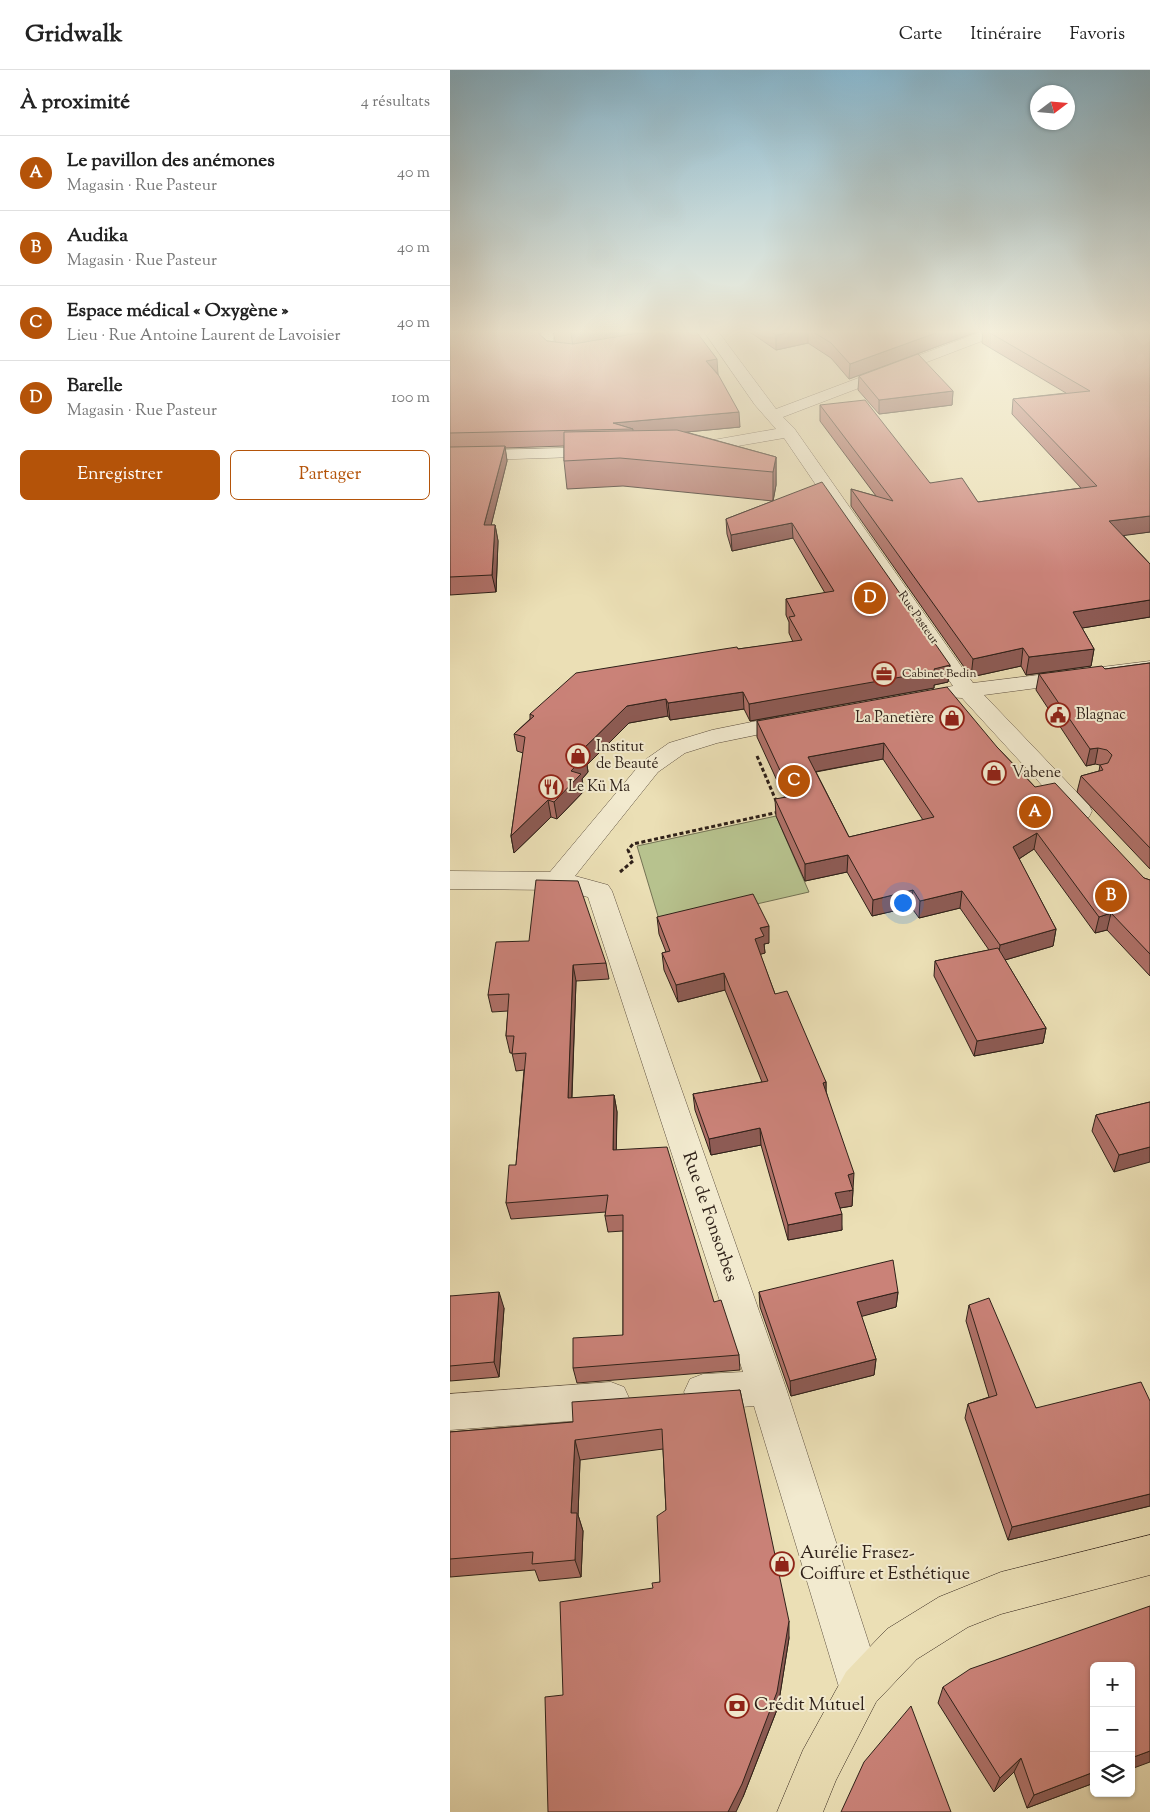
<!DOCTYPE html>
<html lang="fr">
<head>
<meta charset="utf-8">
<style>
  :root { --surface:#fff; --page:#f6f6f6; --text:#222; --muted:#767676; --line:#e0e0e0; --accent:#b45309 }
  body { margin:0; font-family:"Sorts Mill Goudy",serif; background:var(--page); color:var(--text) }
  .controls { position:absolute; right:15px; bottom:15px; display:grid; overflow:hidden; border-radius:8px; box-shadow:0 1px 4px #0004 }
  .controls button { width:45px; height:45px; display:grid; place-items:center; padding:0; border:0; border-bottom:1px solid var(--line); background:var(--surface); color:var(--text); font:25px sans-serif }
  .compass { position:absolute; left:580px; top:15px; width:45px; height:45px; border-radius:50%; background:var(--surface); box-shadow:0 1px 4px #0004; rotate:74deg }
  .you { position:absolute; left:452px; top:832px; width:18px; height:18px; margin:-12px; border:4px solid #fff; border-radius:50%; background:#1a73e8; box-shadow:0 0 0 8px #1a73e833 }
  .badge { display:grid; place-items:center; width:32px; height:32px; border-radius:50%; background:var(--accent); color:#fff; font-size:16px; font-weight:700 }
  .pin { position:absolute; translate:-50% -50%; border:2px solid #fff; box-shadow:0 1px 5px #0006 }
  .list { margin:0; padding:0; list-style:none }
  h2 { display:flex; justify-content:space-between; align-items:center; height:65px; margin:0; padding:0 20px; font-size:21px }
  h2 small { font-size:16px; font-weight:400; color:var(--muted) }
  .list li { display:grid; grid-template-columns:32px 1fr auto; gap:15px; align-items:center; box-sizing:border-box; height:75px; padding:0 20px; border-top:1px solid var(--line) }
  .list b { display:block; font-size:19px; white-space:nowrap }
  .list p { margin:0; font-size:16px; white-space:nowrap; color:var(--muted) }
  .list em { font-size:16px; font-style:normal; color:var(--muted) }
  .actions { display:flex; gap:10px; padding:15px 20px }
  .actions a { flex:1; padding:11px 0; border:1px solid var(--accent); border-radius:8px; text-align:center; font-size:18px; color:var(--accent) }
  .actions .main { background:var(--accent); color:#fff }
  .icon { flex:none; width:28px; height:28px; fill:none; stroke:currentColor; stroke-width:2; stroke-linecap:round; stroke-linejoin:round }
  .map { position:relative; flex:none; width:700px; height:1742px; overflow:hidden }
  header { display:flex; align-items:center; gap:30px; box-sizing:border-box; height:70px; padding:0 25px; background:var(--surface); border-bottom:1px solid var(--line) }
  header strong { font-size:24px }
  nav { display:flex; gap:28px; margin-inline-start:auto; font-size:18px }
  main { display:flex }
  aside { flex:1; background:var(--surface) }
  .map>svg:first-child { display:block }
  .green { fill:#b7c28e; stroke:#737254 }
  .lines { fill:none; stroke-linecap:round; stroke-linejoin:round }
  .minor-casing { stroke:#5e5040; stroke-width:1 }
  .major-casing { stroke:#2f2119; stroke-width:1 }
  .path { stroke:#2f2119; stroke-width:3; stroke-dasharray:4 2.5; stroke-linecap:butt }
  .minor { fill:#f2eacf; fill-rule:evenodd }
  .major { fill:#ebdfb5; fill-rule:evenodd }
  .wall { fill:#ae7067; stroke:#2f2119; fill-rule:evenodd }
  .shaded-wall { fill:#8d5b54; stroke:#2f2119 }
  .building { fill:#ca8278; stroke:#2f2119; fill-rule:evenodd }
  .labels { text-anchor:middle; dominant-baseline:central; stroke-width:4; stroke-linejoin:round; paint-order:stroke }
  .far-street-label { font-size:12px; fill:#2f2119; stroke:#f2eacf }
  .far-poi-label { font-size:12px; fill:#2f2119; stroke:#f2eacf; text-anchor:start }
  .poi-label { font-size:15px; fill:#2f2119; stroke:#f2eacf; text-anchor:start }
  .near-street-label { font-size:18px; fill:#2f2119; stroke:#f2eacf }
  .near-poi-label { font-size:18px; fill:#2f2119; stroke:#f2eacf; text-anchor:start }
</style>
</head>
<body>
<header>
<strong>Gridwalk</strong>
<nav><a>Carte</a><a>Itinéraire</a><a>Favoris</a></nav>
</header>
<main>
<aside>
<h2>À proximité<small>4 résultats</small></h2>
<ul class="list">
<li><span class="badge">A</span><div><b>Le pavillon des anémones</b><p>Magasin · Rue Pasteur</p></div><em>40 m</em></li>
<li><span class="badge">B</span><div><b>Audika</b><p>Magasin · Rue Pasteur</p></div><em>40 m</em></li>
<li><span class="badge">C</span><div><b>Espace médical « Oxygène »</b><p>Lieu · Rue Antoine Laurent de Lavoisier</p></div><em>40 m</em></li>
<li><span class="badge">D</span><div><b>Barelle</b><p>Magasin · Rue Pasteur</p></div><em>100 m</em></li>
</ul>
<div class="actions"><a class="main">Enregistrer</a><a>Partager</a></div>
</aside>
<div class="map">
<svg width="700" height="1742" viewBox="0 0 700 1742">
  <rect width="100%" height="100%" fill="#ebdfb5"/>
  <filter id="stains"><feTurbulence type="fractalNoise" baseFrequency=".004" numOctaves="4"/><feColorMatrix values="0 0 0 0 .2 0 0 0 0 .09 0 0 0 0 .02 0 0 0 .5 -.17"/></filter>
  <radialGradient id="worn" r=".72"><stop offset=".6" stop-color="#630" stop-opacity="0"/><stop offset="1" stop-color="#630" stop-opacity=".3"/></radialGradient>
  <path class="green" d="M326 746 359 822 211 856 187 776Z"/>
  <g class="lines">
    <g class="minor-casing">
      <g id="minor">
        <path d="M96 260H111L103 268V272C111 279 122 276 132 279L134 282 132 285C117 289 98 286 89 273V267Z"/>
        <path d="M253 260H267L326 339 536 260H555L553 263 333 347 344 358 523 613 700 591V603L534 625 639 735 642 741 639 747 630 749 621 747 512 628 497 627 494 622 497 617 503 616 334 368 241 384 235 383 233 379 235 375 326 359 305 335Z"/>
        <path d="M151 377 157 378 160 382 157 386 0 391V381Z"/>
        <path d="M342 644 350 646 353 651 350 656 267 673 235 683 208 702 125 806 158 815 162 821 336 1318 433 1617 426 1632 411 1639 396 1632 389 1617 304 1336 253 1340 240 1335 234 1322 240 1309 253 1304 293 1302 138 827 107 820 0 819V801L100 802 192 692 219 673 262 660Z"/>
        <path d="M161 1312 174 1317 180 1330 174 1343 161 1348 0 1360V1324Z"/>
      </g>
    </g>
    <g class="major-casing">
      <path id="major" d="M700 1465V1505L551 1544 518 1557 467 1589 426 1632 386 1710 373 1742H327L353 1680 396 1602 437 1559 489 1527 551 1502Z"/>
    </g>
    <g class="path">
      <path d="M307 686 327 733"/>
      <path d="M170 802 183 791 178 780 183 774 329 742"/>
    </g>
    <use href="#minor" class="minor"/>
    <use href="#major" class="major"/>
  </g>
  <g class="wall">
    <path d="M0 260 89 264 97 271 106 272 105 271 103 260H236L268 304 290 357 236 362 326 387V415L323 431 500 595 498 612 484 615V618L300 651 294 639 220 650 218 646 179 653 137 695 138 702 132 709 134 721 107 749 101 747 64 783 61 766 73 683 67 681 64 664 80 649V644L288 579 343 572 339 563V552L336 545V529L375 523 343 468 282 481 277 464 276 449 323 431 173 416 117 419 114 391V376L55 378 57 391 41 455H45L48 471 46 522 0 525Z"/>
    <path d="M297 260H532L399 309 381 288 358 273 326 280Z"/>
    <path d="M533 260H700V462L673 465 700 494V547L632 558 644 579 641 596 576 605 571 596 521 607 401 436V419L426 426 370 351V335L480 413 528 432 631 418 562 344 563 329 616 323 532 273Z"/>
    <path d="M409 306 503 321 502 335 429 344 408 320Z"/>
    <path d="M700 593V799L627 722 631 706 649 701 650 695 645 694 636 696 586 620 589 604 655 599Z"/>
    <path d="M307 651 547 677 585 717 694 808 700 810V906L657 860 645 863 584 779 569 789 606 859 603 876 555 890 596 958 593 973 524 986 484 906 485 891 539 880 510 838 469 848 461 837 422 846 397 802 355 811 326 746 325 729 335 728 307 667ZM433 689 473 750 399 767 366 702Z"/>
    <path d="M207 847 319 873 314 874 315 883 310 884 325 924 376 1012V1021L403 1119 402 1136 390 1138 392 1160 338 1170 311 1075 261 1085 245 1040 243 1024 312 1012 275 920 228 932 214 900 212 883 216 882 209 864Z"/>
    <path d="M79 871 156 893 159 909 126 911 122 1028 164 1025 167 1042 166 1080 264 1232 289 1285 290 1300 127 1313 123 1298 173 1265V1161L158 1162 155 1146 156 1142 61 1149 56 1133 66 1095 74 1000 66 1001 62 983H60L56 966 58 941 42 942 38 925Z"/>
    <path d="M700 1032 664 1102 642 1061 646 1045Z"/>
    <path d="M309 1222H448L446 1237 411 1246 426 1289 424 1305 341 1326 310 1237Z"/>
    <path d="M0 1226 54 1238 49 1307 0 1311Z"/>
    <path d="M519 1235 586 1338 700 1331V1436L558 1470 515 1348 518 1334 539 1327 516 1251Z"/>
    <path d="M290 1320 339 1568 328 1637 293 1727 113 1625 203 1518 210 1512 216 1440 213 1379 130 1390 128 1445 133 1461 131 1507 89 1511 85 1500 0 1507V1362L123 1352Z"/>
    <path d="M493 1617 644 1713 577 1738 564 1702 544 1722 488 1633Z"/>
  </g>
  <g class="shaded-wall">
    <path d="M87 260H94L88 266Z"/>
    <path d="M147 260H236L237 262 123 277 121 263Z"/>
    <path d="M354 260H358V273L326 280V265Z"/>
    <path d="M494 260H532L399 309 400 294Z"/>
    <path d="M267 289 268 304 256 291Z"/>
    <path d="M503 321 502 335 429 344V330Z"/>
    <path d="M289 342 290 357 183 367V359L163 353Z"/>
    <path d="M55 376 57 391 37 472 34 455Z"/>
    <path d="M326 387V415L323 431V402Z"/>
    <path d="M700 446V462L656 468 659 451Z"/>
    <path d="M342 453 343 468 282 481 281 465Z"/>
    <path d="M45 455 48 471 46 522 42 505Z"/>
    <path d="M700 530V547L620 560 623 542Z"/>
    <path d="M573 578 571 596 521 607 523 589Z"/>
    <path d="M644 579 641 596 576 605 579 587Z"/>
    <path d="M500 595 498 612 484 615V618L300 651 299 634Z"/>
    <path d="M293 622 294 639 220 650 218 633Z"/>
    <path d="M216 629 218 646 179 653 137 695 138 702 132 709 134 721 107 749 104 732 130 682 177 636Z"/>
    <path d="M434 673 433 689 358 703V687Z"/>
    <path d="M648 678 645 694 636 696 640 679Z"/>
    <path d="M98 730 101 747 64 783 61 766Z"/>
    <path d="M587 763 584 779 561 794 563 777Z"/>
    <path d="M398 785 397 802 355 811V794Z"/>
    <path d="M463 820 461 837 422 846 423 830Z"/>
    <path d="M512 821 510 838 469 848 470 831Z"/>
    <path d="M661 843 657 860 645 863 649 847Z"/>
    <path d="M319 856V873L314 874 315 883 305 886V869L310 858Z"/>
    <path d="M606 859 603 876 548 892 550 875Z"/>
    <path d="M123 895 126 911 121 1045 118 1028Z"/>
    <path d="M274 903 275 920 228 932 226 915Z"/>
    <path d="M596 958 593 973 524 986 527 971Z"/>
    <path d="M376 1012V1029L373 1013Z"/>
    <path d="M164 1025 167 1042 166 1096 163 1080Z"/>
    <path d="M310 1058 311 1075 261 1085 259 1069Z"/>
    <path d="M700 1077V1092L664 1102 669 1085Z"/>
    <path d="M404 1103 403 1119 399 1121 403 1120 402 1136 384 1139 385 1123 398 1105Z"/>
    <path d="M392 1144V1160L338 1170V1155Z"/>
    <path d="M49 1222 54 1238 49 1307 44 1292Z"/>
    <path d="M448 1222 446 1237 406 1248 407 1232Z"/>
    <path d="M426 1289 424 1305 341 1326 340 1311Z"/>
    <path d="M125 1370 130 1390 128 1445 133 1461 131 1507 125 1490 121 1443Z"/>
    <path d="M700 1424V1436L558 1470 562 1457Z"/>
    <path d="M339 1551V1568L328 1637 293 1727 286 1742H278Z"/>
    <path d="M700 1681V1692L681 1699V1688Z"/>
    <path d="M571 1688 564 1702 544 1722 550 1708Z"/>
    <path d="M644 1702V1713L577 1738 584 1725Z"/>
  </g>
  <g class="building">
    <path d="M0 260H87L88 263 97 271 123 274 183 264 245 260 267 289 256 291 269 306 289 342 163 353 183 359 0 363Z"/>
    <path d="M108 260H147L121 263Z"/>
    <path d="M318 260H354L326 265Z"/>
    <path d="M360 260H494L400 294 381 273Z"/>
    <path d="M535 260H700V446L659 451 700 494V530L623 542 644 579 579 587 573 578 523 589 401 419 443 431 370 335 415 330 480 413 512 408 528 432 647 416 563 329 640 321Z"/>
    <path d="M468 284 503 321 429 330 409 306Z"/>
    <path d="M227 360 326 387 323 402 170 388 114 391V362Z"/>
    <path d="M55 376 34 455H45L42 505 0 507V377Z"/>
    <path d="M372 412 500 595 484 599 485 601 299 634 293 622 218 633 216 629 177 636 130 682 136 685 121 701 131 704 104 732 98 730 61 766 75 667 64 664 84 646 80 644 126 603 274 579 287 577 288 579 352 570 339 547 345 546 336 529 384 521 342 453 281 465 276 449Z"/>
    <path d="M700 593V778L631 706 653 700 650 695 658 693 662 685 657 680 648 678 640 679 589 604 652 596 655 599Z"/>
    <path d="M497 617 547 677 585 717 605 713 694 808 700 810V884L661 843 649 847 587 763 563 777 606 859 550 875 512 821 470 831 463 820 423 830 398 785 355 794 325 729 342 726 307 651ZM434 673 484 747 399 767 358 687Z"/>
    <path d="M86 810 128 811 156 893 123 895 118 1028 164 1025 163 1080 217 1077 264 1232 271 1230 289 1285 123 1298V1268L173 1265V1145L155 1146 158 1125 56 1133 59 1095H66L76 983 62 984 64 966H56L59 924 38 925 46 872 79 871Z"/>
    <path d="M303 824 319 856 310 858 314 866 305 869 325 924 337 921 376 1012 373 1013 404 1103 398 1105 403 1120 385 1123 392 1144 338 1155 310 1058 259 1069 243 1024 318 1011 274 903 226 915 212 883 220 881 207 847Z"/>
    <path d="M548 878 596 958 527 971 485 891Z"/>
    <path d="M700 1032V1077L669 1085 646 1045Z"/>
    <path d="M443 1190 448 1222 407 1232 426 1289 340 1311 309 1222Z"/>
    <path d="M49 1222 44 1292 0 1296V1226Z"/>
    <path d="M539 1228 586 1338 691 1312 700 1331V1424L562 1457 518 1334 547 1325 519 1235Z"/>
    <path d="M290 1320 339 1551 327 1622 292 1714 278 1742H98L95 1627 113 1625 110 1532 203 1518 202 1513 210 1512 207 1446 216 1440 212 1359 125 1370 121 1443H127L125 1490 82 1494 83 1482 0 1489V1362L123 1352 122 1332Z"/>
    <path d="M700 1536V1681L681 1688V1596H644V1702L584 1725 571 1688 550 1708 493 1617 520 1599Z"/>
    <path d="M461 1636 501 1742H391L414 1692Z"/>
  </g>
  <linearGradient id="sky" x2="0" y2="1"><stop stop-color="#88b8d0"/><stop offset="0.52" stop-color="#f6f1de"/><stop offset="1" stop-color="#f6f1de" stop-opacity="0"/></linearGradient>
  <rect width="700" height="503" fill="url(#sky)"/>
  <defs>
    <g id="office-ring" transform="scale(1.25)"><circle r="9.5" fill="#f2eacf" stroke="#8f2418" stroke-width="1.5"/><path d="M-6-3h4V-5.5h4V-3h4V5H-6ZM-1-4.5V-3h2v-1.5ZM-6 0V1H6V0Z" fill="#8f2418"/></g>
    <g id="civic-ring" transform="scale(1.25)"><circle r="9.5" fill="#f2eacf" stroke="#8f2418" stroke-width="1.5"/><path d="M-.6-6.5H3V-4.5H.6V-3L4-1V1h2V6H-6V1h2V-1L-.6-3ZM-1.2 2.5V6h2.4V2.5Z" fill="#8f2418"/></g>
    <g id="shop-ring" transform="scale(1.25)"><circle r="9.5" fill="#f2eacf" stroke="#8f2418" stroke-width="1.5"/><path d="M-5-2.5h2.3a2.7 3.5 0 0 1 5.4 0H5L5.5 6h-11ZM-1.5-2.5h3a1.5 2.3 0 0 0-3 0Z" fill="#8f2418"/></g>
    <g id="restaurant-ring" transform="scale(1.25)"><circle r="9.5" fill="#f2eacf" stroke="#8f2418" stroke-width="1.5"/><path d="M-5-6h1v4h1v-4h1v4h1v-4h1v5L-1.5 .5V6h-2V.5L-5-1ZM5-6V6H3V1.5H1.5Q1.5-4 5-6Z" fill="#8f2418"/></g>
    <g id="bank-ring" transform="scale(1.25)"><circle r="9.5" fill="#f2eacf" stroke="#8f2418" stroke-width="1.5"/><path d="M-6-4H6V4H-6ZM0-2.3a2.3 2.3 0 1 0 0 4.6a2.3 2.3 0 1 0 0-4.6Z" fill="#8f2418"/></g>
  </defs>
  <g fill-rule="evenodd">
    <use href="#office-ring" x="434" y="604"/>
    <use href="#civic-ring" x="608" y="645"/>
    <use href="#shop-ring" x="502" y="648"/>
    <use href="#shop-ring" x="128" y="686"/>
    <use href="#shop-ring" x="544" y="703"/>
    <use href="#restaurant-ring" x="101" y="717"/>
    <use href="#shop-ring" x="332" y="1494"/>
    <use href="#bank-ring" x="287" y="1636"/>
  </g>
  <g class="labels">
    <g class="far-street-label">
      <text transform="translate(468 548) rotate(55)">Rue Pasteur</text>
    </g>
    <g class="far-poi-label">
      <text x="452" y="604">Cabinet Bedin</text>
    </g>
    <g class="poi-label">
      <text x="626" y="645">Blagnac</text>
      <text x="484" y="648" text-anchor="end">La Panetière</text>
      <text x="146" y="677">Institut<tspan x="146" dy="17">de Beauté</tspan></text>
      <text x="562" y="703">Vabene</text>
      <text x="118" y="717">Le Kü Ma</text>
    </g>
    <g class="near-street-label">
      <text transform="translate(259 1147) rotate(71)">Rue de Fonsorbes</text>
    </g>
    <g class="near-poi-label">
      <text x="350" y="1484">Aurélie Frasez-<tspan x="350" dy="21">Coiffure et Esthétique</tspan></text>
      <text x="304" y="1636">Crédit Mutuel</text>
    </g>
  </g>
  <rect width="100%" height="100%" filter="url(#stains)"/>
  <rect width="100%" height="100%" fill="url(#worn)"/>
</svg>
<div class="controls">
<button>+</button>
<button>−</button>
<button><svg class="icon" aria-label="layers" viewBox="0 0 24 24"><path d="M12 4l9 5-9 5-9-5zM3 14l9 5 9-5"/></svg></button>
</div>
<svg class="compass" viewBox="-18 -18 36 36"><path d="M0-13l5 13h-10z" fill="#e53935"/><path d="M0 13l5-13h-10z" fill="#767676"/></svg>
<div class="you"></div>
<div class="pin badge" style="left:585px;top:742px">A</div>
<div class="pin badge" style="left:661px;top:826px">B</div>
<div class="pin badge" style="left:344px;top:711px">C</div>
<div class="pin badge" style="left:420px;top:528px">D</div>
</div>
</main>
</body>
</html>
